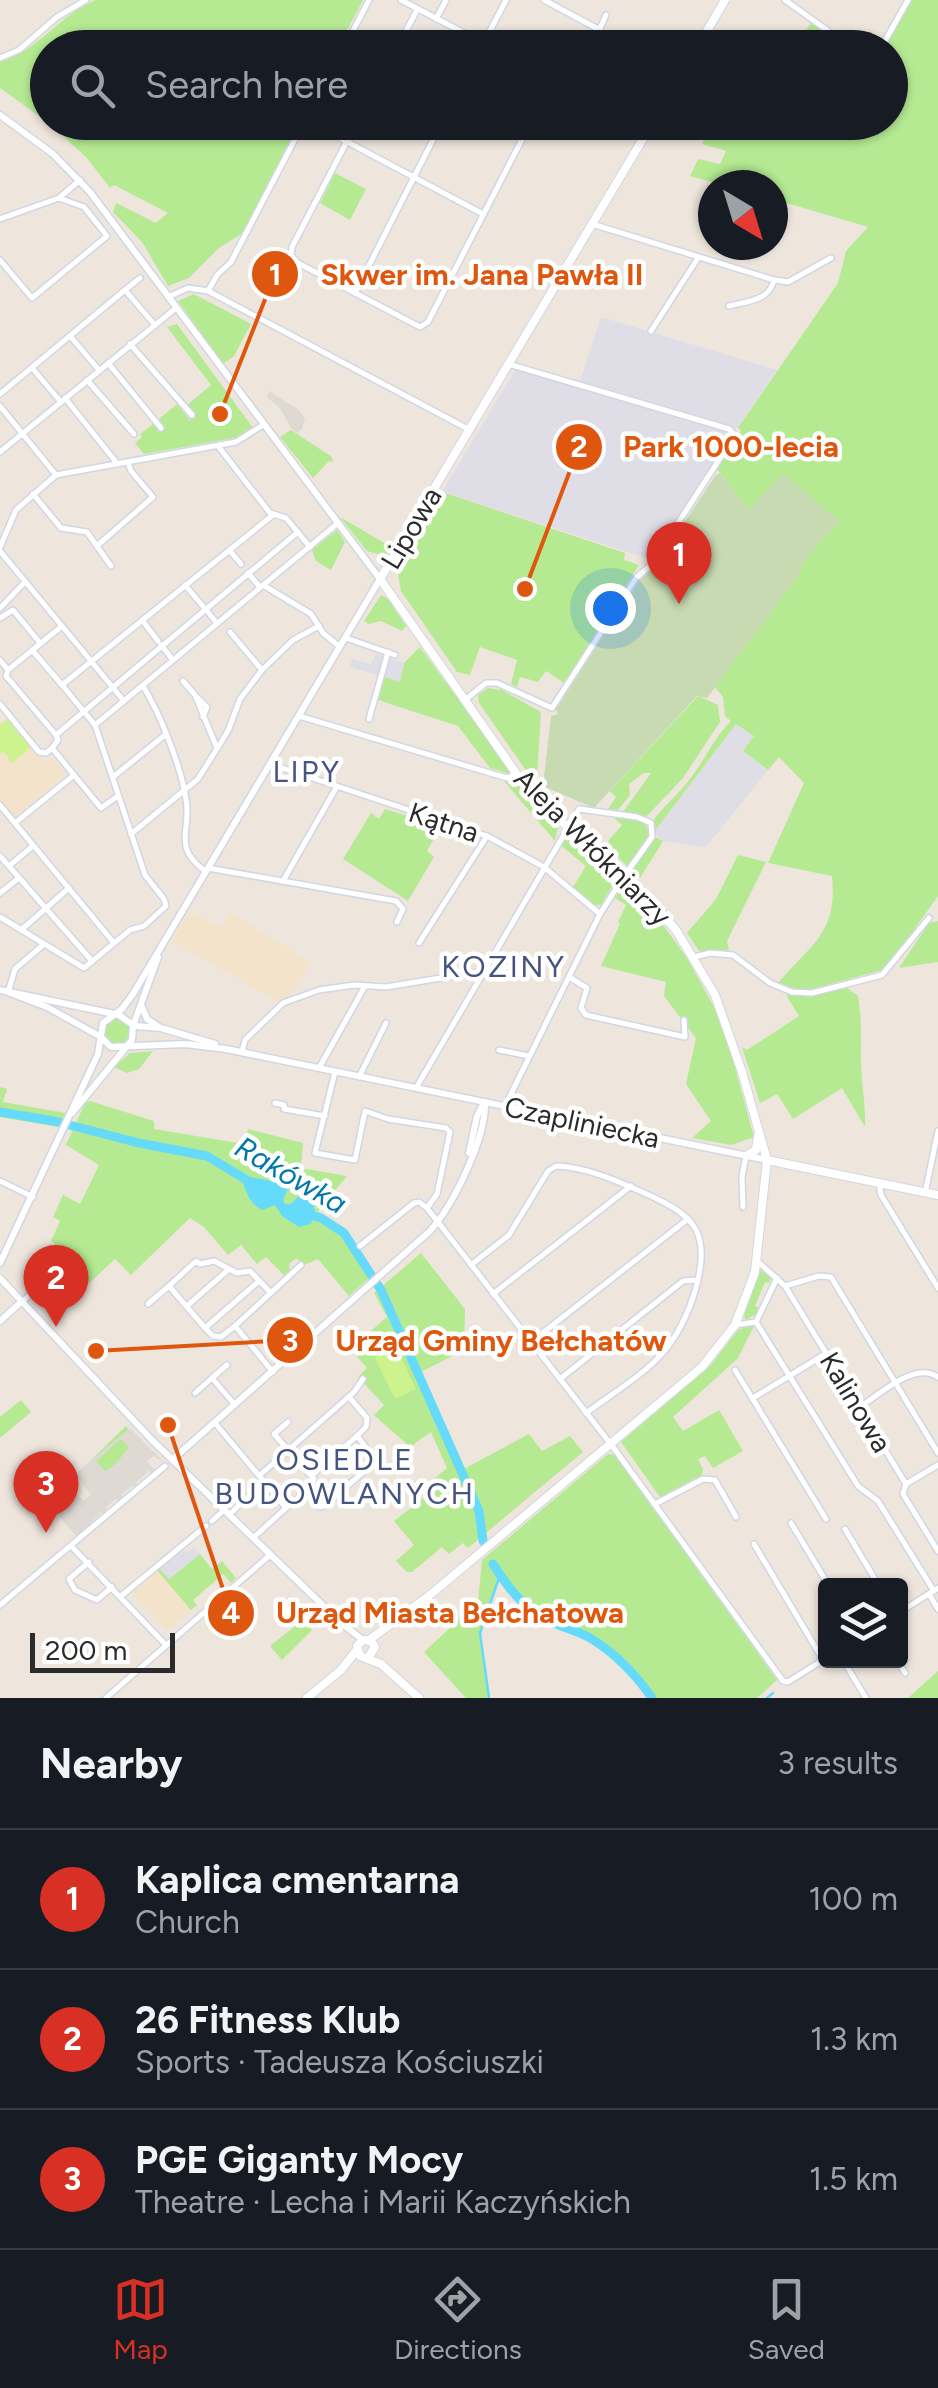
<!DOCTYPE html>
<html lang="en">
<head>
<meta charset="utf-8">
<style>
  :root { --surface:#171b24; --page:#242831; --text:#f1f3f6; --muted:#9ea1a6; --line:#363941; --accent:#d93025 }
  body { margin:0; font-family:Figtree,sans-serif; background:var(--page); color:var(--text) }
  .controls { position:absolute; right:30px; bottom:30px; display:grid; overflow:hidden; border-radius:10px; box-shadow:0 2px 8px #0004 }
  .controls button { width:90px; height:90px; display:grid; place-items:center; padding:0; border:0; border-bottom:2px solid var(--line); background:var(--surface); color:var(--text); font:50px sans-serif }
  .compass { position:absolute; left:698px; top:170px; width:90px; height:90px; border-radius:50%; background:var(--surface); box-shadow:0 2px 8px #0004; rotate:142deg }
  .scale { position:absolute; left:30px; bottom:25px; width:145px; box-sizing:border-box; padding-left:10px; border:5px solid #2b2b2b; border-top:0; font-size:28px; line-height:35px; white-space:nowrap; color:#2b2b2b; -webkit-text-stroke:8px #fff; paint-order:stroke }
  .you { position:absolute; left:610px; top:608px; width:35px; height:35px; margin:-25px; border:8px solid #fff; border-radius:50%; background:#1a73e8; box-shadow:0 0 0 15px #1a73e833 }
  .badge { display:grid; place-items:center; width:65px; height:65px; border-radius:50%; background:var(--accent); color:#fff; font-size:32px; font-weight:700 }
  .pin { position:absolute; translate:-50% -82px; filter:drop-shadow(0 2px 5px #0008) }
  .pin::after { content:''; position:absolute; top:52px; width:35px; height:30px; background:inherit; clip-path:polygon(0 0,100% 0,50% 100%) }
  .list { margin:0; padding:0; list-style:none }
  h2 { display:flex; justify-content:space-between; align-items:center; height:130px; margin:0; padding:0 40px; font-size:42px }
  h2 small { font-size:32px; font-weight:400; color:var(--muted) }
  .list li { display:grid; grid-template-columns:65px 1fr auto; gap:30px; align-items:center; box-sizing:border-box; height:140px; padding:0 40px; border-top:2px solid var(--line) }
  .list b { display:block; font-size:38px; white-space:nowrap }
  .list p { margin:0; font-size:32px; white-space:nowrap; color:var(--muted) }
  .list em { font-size:32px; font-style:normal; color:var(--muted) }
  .icon { flex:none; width:55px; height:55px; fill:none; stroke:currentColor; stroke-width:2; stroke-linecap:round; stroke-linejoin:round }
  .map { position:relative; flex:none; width:938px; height:1698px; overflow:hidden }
  .search { position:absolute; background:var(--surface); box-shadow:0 2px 8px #0004; left:30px; right:30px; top:30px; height:110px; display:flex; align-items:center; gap:25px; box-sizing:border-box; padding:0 35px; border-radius:55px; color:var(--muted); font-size:38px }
  .sheet { height:550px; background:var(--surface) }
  nav { display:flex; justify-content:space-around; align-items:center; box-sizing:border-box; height:140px; border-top:2px solid var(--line); background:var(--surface); font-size:28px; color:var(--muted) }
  nav a { display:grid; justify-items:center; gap:5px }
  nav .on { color:var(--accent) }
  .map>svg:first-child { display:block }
  .industrial { fill:#dfdde6 }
  .education { fill:#f2e3ca }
  .green { fill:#b5ea93 }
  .cemetery { fill:#c7dab1 }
  .pitch { fill:#cdf38e }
  .plaza { fill:#ded9d3; fill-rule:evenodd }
  .water { fill:#65dafb }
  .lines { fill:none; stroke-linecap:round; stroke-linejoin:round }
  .stream { stroke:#65dafb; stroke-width:2.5 }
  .river { stroke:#65dafb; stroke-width:9 }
  .minor-casing { stroke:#d1d6e5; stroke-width:8 }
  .tertiary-casing { stroke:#d1d6e5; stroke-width:9 }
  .secondary-casing { stroke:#d1d6e5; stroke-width:10 }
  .minor { stroke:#fff; stroke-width:5 }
  .tertiary { stroke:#fff; stroke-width:6 }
  .secondary { stroke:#fff; stroke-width:8 }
  .labels { text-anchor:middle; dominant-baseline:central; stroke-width:9; stroke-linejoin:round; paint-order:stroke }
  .street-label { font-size:28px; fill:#2b2b2b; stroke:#fff }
  .neighbourhood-label { font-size:30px; letter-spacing:2.5px; fill:#465481; stroke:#fff }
  .water-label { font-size:30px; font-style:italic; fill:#0078aa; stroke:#fff }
  .leader { fill:none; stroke:#df570e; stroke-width:4 }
  .callout-dot { fill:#df570e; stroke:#fff; stroke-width:4 }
  .mark-label { font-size:30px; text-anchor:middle; font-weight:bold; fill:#fff }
  .callout-label { font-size:30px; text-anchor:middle; font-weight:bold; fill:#df570e; stroke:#fff; stroke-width:9; stroke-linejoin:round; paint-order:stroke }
</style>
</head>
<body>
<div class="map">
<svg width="938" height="1698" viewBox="0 0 938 1698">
  <rect width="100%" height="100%" fill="#eee6dc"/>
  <g class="industrial">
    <path d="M601 317 777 370 738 428H734L733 437 702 485 698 484 652 560 442 492 519 364 580 381Z"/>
    <path d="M376 654 404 663 400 682 350 667 352 659 371 664Z"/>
    <path d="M736 724 754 736 743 751 768 770 706 847 663 841 654 832Z"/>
    <path d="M181 1547 186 1553 194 1547 200 1554 168 1579 158 1567Z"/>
  </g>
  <g class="education">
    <path d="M7 717 43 762 53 758 66 774 14 818 0 801V723Z"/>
    <path d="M190 911 221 928 230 912 311 963 291 995 279 1002 172 941Z"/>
    <path d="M156 1569 191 1610 167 1631 130 1591Z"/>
  </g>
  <g class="green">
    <path d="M96 0H363L338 47 48 48 47 122 0 88V62C38 51 59 15 96 0Z"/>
    <path d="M912 0H938V896L886 969 804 991 778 983C811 944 838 933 832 876L768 863 804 783 779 757 768 770 743 751 754 736 736 724 654 832 652 822C663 806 678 795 689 780 705 760 713 739 731 721L725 716 723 697 715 687 799 575 802 563 839 521 749 509 717 469 741 431 738 428 838 283 846 251 868 227 773 199V185H722L690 176 698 159 720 164 726 151 702 144 713 123 890 122V48L884 47Z"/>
    <path d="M812 22 848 48H793Z"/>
    <path d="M49 123H299L243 233 219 248 189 278 168 286 142 242 113 212 116 203 156 223 168 213 114 185 110 188 86 157Z"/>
    <path d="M335 173 366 189 350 220 320 203Z"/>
    <path d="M194 294 251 324 234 356 223 364 178 301Z"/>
    <path d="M177 324 253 428 234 438 144 454 135 443 142 437 140 434 153 424 159 432 165 428 159 419 177 404 190 420 196 418 194 411 185 407 211 385 167 327Z"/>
    <path d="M291 430 332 457 333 462 329 461 313 478 280 437Z"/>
    <path d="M442 492 625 553 624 560 639 565 564 683 546 671 538 682 520 677 517 687 511 684 517 660 480 647 470 675 457 672 401 591 397 569Z"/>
    <path d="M340 517 391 547 385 556 367 551Z"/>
    <path d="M337 530 345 542 331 570 316 561 312 550Z"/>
    <path d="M381 595 388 599 406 626 402 631 381 621 369 624 364 621Z"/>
    <path d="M420 647 514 775 490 768 458 726 378 700 383 676 400 682 404 663Z"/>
    <path d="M488 688 502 690 541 712 537 774 541 792 479 703 478 695Z"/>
    <path d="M698 696 718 705 720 722 683 778 645 818 623 812 651 773H644L629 784 630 795 618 810 608 809 616 797 610 791Z"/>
    <path d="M514 778 558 827 555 841 504 781Z"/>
    <path d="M385 809 441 826 427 851 434 857 408 901 343 859 371 813 379 819Z"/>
    <path d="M613 817 644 822 650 834 663 841 640 878 605 845 622 825Z"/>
    <path d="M564 840H570L613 875 615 881 601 905H595L573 887 586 866 559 844Z"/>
    <path d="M738 855 766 862 727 941 729 950 699 951 687 933 716 899Z"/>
    <path d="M625 885 655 914 687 958 714 1007 731 1053 754 1137 731 1145 692 1138 711 1121 686 1084 696 1038 664 996 666 982 601 966 620 924 618 922 626 905 615 898Z"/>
    <path d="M938 921V962L899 968 929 923Z"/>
    <path d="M847 988 858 996C862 1022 861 1036 861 1061 861 1083 866 1104 865 1127L842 1088 793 1119 777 1094 760 1103 742 1047 747 1050 799 1016 786 995Z"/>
    <circle cx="117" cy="1031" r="13"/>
    <path d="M153 1051 139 1069 127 1073 114 1067 130 1053Z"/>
    <path d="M0 1087 7 1089 3 1102 66 1113 57 1127 0 1117Z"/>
    <path d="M90 1101 154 1121V1129L244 1144 248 1129 303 1143 301 1168 347 1176 318 1211 346 1230 375 1273 349 1296 318 1259 304 1265 296 1258 289 1264 290 1271 285 1276 266 1257 257 1264 241 1245 228 1255 204 1227 190 1218 131 1275 115 1259 86 1286 53 1248 55 1244 51 1241 60 1221 53 1217 63 1195 80 1204 99 1165 66 1145 85 1103Z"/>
    <path d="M421 1253 465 1309 464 1350 419 1373 462 1470 529 1434 542 1451 570 1436 583 1452 468 1548 463 1543 449 1554 442 1547 412 1572H407L396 1561 414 1545 394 1521 434 1490 429 1483 447 1468 431 1432 410 1447 374 1415 384 1405 358 1377 367 1368 350 1349 387 1317 374 1293Z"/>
    <path d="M761 1268 771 1278 769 1283 765 1282 755 1306 759 1308 756 1314 746 1320 744 1316Z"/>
    <path d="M749 1326H754L738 1358 673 1417 683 1431 719 1410 743 1451 713 1468 705 1456 698 1459 703 1469 702 1475 660 1497 621 1442 710 1366 738 1330Z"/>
    <path d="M21 1400 31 1412 0 1438V1417Z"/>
    <path d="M126 1426 129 1430 116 1441 122 1439 129 1447 117 1463 105 1472 96 1461 112 1446 91 1460Z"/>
    <path d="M608 1454 615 1455 777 1680 757 1698H652C636 1675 615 1652 590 1637 555 1617 523 1618 500 1576L480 1633 489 1698H466L424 1652 478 1602 482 1560Z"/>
    <path d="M200 1554 212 1569 222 1561 236 1578 231 1583 223 1574 193 1600 197 1605 191 1610 156 1569 158 1567 169 1579Z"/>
    <path d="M303 1620 312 1630 282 1660 270 1646Z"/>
    <path d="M938 1671V1698H908Z"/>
  </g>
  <path class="cemetery" d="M720 473 749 509 783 473 839 521 802 563 799 575 707 698 697 696 594 808 543 786 551 716 558 714 556 709 640 580 655 567 715 476Z"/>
  <g class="pitch">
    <path d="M8 719 31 748 12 763 4 752 0 754V725Z"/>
    <path d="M396 1347 416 1389 395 1399 375 1358Z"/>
  </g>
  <g class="plaza">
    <path d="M269 391 299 410 305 419 302 429 297 433 291 428 280 408 267 397Z"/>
    <path d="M130 1428 165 1463 154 1456 147 1461 155 1471 152 1474 147 1469V1473L136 1482 139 1486 135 1488 132 1486 121 1495 123 1499 120 1502 116 1499 105 1508 108 1512 104 1515 101 1512 77 1537 49 1505 66 1492 75 1491 83 1501 91 1495 75 1474ZM121 1439 129 1447 117 1463 105 1471 96 1461Z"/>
  </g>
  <path class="water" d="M244 1175C260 1181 273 1178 288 1189L283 1200 285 1204H291L299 1196 312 1200 315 1211 311 1224 299 1227 282 1216 275 1205 262 1210C249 1203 247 1193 242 1180Z"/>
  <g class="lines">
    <g class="stream">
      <path d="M489 1698 480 1633 500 1575"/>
      <path d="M767 1698 773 1693"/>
    </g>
    <g class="river">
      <path d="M0 1112 54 1121 139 1143 207 1156 250 1182"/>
      <path d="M302 1212 321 1218 344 1233 381 1290 479 1511 483 1541"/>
      <path d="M493 1564C507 1586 522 1607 547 1620 560 1627 577 1630 590 1638 615 1653 636 1675 652 1698"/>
    </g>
    <g class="minor-casing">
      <g id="minor">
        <path d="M401 0 493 48"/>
        <path d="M544 0 600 30"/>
        <path d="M785 0 852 48"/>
        <path d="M436 19 446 0"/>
        <path d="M344 48 369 0"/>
        <path d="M397 48 417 10"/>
        <path d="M481 48 506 0"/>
        <path d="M591 48 606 15"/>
        <path d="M881 48 908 0"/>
        <path d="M0 58 19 50 57 17 86 0"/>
        <path d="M310 122 483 214"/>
        <path d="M357 122 292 247 291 255 296 262 420 327 428 322 531 122"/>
        <path d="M0 219 59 198 80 180"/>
        <path d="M592 224 774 280C769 301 748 301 729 306"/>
        <path d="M0 260 32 298 107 236 84 207 59 198"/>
        <path d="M775 280 788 282 831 258"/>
        <path d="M125 290 140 278"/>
        <path d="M208 291 217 275 231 262 304 122"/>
        <path d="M355 293 442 122"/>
        <path d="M168 297 188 288 208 291 468 429"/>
        <path d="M651 331 698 258"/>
        <path d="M70 336 99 370"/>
        <path d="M130 344 192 415"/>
        <path d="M108 363 161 428"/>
        <path d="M32 368 61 402"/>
        <path d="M87 380 134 434"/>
        <path d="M0 394 125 290 154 324"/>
        <path d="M65 398 116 462"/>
        <path d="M0 406 56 475"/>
        <path d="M218 446 270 513 286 518 310 547"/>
        <path d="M0 452 176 308"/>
        <path d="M33 494 61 528 87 532 111 566"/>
        <path d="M98 545 153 497 131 471 128 462"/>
        <path d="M0 547 16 510 56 475 236 442 263 425"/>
        <path d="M0 551 62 626"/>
        <path d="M230 551 241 564"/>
        <path d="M248 573 260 587"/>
        <path d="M185 585 217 623"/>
        <path d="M263 585 311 614 323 633 340 647"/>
        <path d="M0 608 25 582"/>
        <path d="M0 618 13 610 40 643"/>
        <path d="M142 620 158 641"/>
        <path d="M230 632 262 670"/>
        <path d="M346 638 395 655"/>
        <path d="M161 645 173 660"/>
        <path d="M32 650 62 685 273 515"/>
        <path d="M0 660 8 670 6 676 56 735"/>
        <path d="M8 670 62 626 124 701"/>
        <path d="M183 681 195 695 217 748"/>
        <path d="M143 686C160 713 181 767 186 799 192 831 171 845 205 871"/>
        <path d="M197 697 207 707 203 717"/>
        <path d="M465 700 486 683H497L552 708 625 595 636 578 651 565 735 435 729 429 508 364"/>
        <path d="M0 704 39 752 46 753 52 748"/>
        <path d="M299 716 507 778 516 774"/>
        <path d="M369 719 388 652"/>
        <path d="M95 725 338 523"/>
        <path d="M270 764 487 836 544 867 600 914"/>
        <path d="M113 777 165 735"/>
        <path d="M118 796 101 808 52 748 58 740 56 735 298 532"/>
        <path d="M0 805 114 943"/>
        <path d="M15 823 74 775"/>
        <path d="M131 834 198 779 228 731 240 699 262 670 293 640 319 626"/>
        <path d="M0 856 92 961"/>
        <path d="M9 866 33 846"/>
        <path d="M208 868 396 901 403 909 397 922"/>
        <path d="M283 881 336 788"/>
        <path d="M0 893 19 878"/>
        <path d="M0 917 84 968 130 930 144 926 166 906 164 899 145 875 95 725 62 685"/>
        <path d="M21 930 69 888"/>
        <path d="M419 943 487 836"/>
        <path d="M694 957 710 953 733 955 770 983 792 992 812 993 882 975 929 918"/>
        <path d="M569 977 587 988 581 1008 586 1015 685 1037 684 1020"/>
        <path d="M8 992 15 969 43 945"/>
        <path d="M499 1050 529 1056"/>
        <path d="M242 1052 245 1040 283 1003 319 990 354 985 386 987 514 966"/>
        <path d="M319 1068 365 986"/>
        <path d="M335 1072 315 1153 355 1160 365 1111 388 1119 446 1128 450 1132 437 1194 427 1208"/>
        <path d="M359 1077 386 1023"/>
        <path d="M416 1088 579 809 637 817 651 823 652 837 625 875"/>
        <path d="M275 1103 284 1105V1109L325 1116"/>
        <path d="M505 1106 600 914 619 884V872"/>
        <path d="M0 1181 33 1197"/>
        <path d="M879 1183 881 1195 938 1288"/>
        <path d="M925 1193 938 1131"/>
        <path d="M743 1207 742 1177 746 1156"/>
        <path d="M360 1246 414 1203 419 1202 427 1208 613 1447 783 1681 788 1682 826 1658"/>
        <path d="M756 1260 785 1286 906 1484 903 1494 938 1551"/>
        <path d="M471 1265 509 1235 548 1171 556 1166C588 1167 622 1183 651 1196 667 1204 685 1212 695 1228 713 1259 687 1325 665 1350 647 1373 610 1395 586 1413"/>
        <path d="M169 1286 196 1261 200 1264 214 1261 237 1273 250 1271 271 1293"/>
        <path d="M785 1286 819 1276 831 1277 938 1453"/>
        <path d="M493 1294 631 1186"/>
        <path d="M23 1301 64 1262"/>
        <path d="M148 1304 169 1286 205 1328 259 1281"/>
        <path d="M187 1306 228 1270"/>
        <path d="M293 1319 310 1336"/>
        <path d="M756 1322 858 1486 878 1501 934 1591"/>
        <path d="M735 1325 756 1322 777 1278"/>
        <path d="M235 1326 301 1265"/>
        <path d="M205 1328 213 1336 221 1337 235 1326 273 1372"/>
        <path d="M531 1342 688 1219"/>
        <path d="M735 1370 826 1519"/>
        <path d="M212 1378 227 1365"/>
        <path d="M560 1379 683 1281 697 1280"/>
        <path d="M195 1393 212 1378 235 1405"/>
        <path d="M349 1397 367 1418 366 1427 357 1436 377 1461"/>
        <path d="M753 1398 827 1353"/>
        <path d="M860 1407C880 1394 915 1361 938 1377"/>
        <path d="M215 1423 286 1508 311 1488 314 1479 274 1434 288 1422"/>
        <path d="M260 1475 354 1392 363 1379"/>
        <path d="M312 1475 357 1436"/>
        <path d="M906 1484 938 1465"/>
        <path d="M307 1492 320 1507 324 1506 382 1456"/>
        <path d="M655 1504 703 1479 715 1480 736 1517"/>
        <path d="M229 1515 264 1481"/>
        <path d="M212 1521 224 1510"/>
        <path d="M791 1523 829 1586"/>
        <path d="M845 1529 879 1586"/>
        <path d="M253 1538 286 1508"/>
        <path d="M754 1544 823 1660"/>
        <path d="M72 1547 166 1645"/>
        <path d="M89 1562 69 1579 75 1590 97 1600 112 1587"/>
        <path d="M929 1594 938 1609"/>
        <path d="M121 1596 206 1526"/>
        <path d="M0 1605 165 1466"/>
        <path d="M900 1612 938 1588"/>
        <path d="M843 1660 866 1698"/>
        <path d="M897 1660 905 1673"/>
        <path d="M106 1698 270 1555"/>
      </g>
    </g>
    <g class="tertiary-casing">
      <g id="tertiary">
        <path d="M0 115 53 154 90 192 380 579 133 994 122 1009 103 1023 98 1054 0 1263"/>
        <path d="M0 990 119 1015 133 1025"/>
        <path d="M8 992 47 1007 101 1037 111 1047 185 1044 226 1049 767 1160"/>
        <path d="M142 1007 147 1019 159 1027"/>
        <path d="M135 1026 161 1028 215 1044"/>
        <path d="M72 1113 132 1040 133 1026 158 957"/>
        <path d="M469 1153 477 1116 484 1103"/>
        <path d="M0 1278 152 1440 341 1623 363 1640"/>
        <path d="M0 1321 21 1302"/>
        <path d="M172 1460 430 1231C454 1204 486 1138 485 1102"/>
      </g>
    </g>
    <g class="secondary-casing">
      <g id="secondary">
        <path d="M697 48 725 0"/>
        <path d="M746 1156 756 1150 758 1136"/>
        <path d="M767 1160 938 1195"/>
        <path d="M369 1640 430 1595 702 1367 735 1325 755 1272 767 1160 742 1072 715 995 676 930 634 883 549 811 525 786 380 579 653 122"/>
        <path d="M368 1658 375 1647 371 1641 363 1640 357 1646 360 1656 381 1664 419 1698"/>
        <path d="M307 1698 341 1670 356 1651"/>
      </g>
    </g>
    <use href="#minor" class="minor"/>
    <use href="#tertiary" class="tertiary"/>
    <use href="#secondary" class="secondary"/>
  </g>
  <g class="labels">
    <g class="street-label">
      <text transform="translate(411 528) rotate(-59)">Lipowa</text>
      <text transform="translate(444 822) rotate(18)">Kątna</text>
      <text transform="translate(593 847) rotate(45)">Aleja Włókniarzy</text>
      <text transform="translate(582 1122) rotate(12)">Czapliniecka</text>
      <text transform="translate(856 1402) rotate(59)">Kalinowa</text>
    </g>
    <g class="neighbourhood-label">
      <text x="307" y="771">LIPY</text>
      <text x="504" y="966">KOZINY</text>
      <text x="345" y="1459">OSIEDLE<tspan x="345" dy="34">BUDOWLANYCH</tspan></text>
    </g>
    <g class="water-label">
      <text transform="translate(291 1175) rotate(30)">Rakówka</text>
    </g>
  </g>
  <path class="leader" d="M220 414L275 274M525 589L579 447M96 1351L290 1340M168 1425L231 1613"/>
  <g class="callout-dot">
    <circle cx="220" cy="414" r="10"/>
    <circle cx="525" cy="589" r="10"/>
    <circle cx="96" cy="1351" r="10"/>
    <circle cx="168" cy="1425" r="10"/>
    <circle cx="275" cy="274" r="25"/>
    <circle cx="579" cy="447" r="25"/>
    <circle cx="290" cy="1340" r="25"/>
    <circle cx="231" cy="1613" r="25"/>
  </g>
  <g class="mark-label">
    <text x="275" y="285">1</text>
    <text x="579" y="457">2</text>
    <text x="290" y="1351">3</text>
    <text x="231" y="1623">4</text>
  </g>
  <g class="callout-label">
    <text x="482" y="285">Skwer im. Jana Pawła II</text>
    <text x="731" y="457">Park 1000-lecia</text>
    <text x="501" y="1351">Urząd Gminy Bełchatów</text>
    <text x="450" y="1623">Urząd Miasta Bełchatowa</text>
  </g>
</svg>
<div class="controls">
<button><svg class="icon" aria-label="layers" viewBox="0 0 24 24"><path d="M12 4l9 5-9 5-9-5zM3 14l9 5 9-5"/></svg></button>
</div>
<svg class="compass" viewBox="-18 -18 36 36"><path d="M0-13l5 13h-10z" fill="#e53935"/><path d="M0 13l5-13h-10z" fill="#9ea1a6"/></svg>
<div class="scale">200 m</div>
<div class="you"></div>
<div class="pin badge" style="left:679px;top:604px">1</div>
<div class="pin badge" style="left:56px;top:1327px">2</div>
<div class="pin badge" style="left:46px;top:1533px">3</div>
<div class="search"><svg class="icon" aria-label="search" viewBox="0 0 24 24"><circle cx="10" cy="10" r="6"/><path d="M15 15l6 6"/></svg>Search here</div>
</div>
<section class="sheet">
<h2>Nearby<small>3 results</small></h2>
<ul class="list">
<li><span class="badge">1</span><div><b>Kaplica cmentarna</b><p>Church</p></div><em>100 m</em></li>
<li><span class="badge">2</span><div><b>26 Fitness Klub</b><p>Sports · Tadeusza Kościuszki</p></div><em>1.3 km</em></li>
<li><span class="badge">3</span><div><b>PGE Giganty Mocy</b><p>Theatre · Lecha i Marii Kaczyńskich</p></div><em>1.5 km</em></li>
</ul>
</section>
<nav>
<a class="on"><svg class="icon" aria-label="map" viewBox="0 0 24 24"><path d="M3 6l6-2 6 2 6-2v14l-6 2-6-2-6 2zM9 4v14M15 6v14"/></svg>Map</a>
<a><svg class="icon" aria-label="directions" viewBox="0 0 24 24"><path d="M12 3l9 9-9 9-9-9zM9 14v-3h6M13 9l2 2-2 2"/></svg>Directions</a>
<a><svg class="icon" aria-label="saved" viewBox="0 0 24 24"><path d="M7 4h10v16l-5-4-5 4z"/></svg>Saved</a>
</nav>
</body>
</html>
